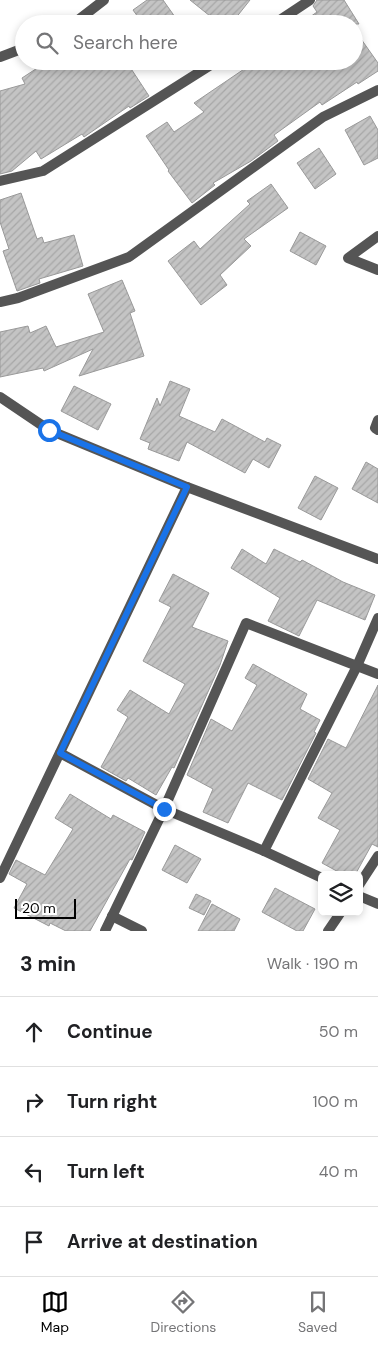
<!DOCTYPE html>
<html lang="en">
<head>
<meta charset="utf-8">
<style>
  :root { --surface:#fff; --page:#f6f6f6; --text:#202124; --muted:#757577; --line:#e0e0e0; --accent:#000 }
  body { margin:0; font-family:"DM Sans",sans-serif; background:var(--page); color:var(--text) }
  .controls { position:absolute; right:15px; bottom:15px; display:grid; overflow:hidden; border-radius:8px; box-shadow:0 2px 8px #0003 }
  .controls button { width:45px; height:45px; display:grid; place-items:center; padding:0; border:0; border-bottom:1px solid var(--line); background:var(--surface); color:var(--text); font:25px sans-serif }
  .scale { position:absolute; left:15px; bottom:12px; width:61px; box-sizing:border-box; padding-left:5px; border:2px solid #000; border-top:0; font-size:14px; line-height:18px; white-space:nowrap; color:#000; -webkit-text-stroke:4px #fff; paint-order:stroke }
  .stop { position:absolute; width:15px; height:15px; margin:-11px; border:4px solid #1a73e8; border-radius:50%; background:#fff }
  .stop.end { background:#1a73e8; border-color:#fff; box-shadow:0 1px 5px #0008 }
  .list { margin:0; padding:0; list-style:none }
  h2 { display:flex; justify-content:space-between; align-items:center; height:65px; margin:0; padding:0 20px; font-size:21px }
  h2 small { font-size:16px; font-weight:400; color:var(--muted) }
  .list li { display:grid; grid-template-columns:32px 1fr auto; gap:15px; align-items:center; box-sizing:border-box; height:70px; padding:0 20px; border-top:1px solid var(--line) }
  .list b { display:block; font-size:19px; white-space:nowrap }
  .list em { font-size:16px; font-style:normal; color:var(--muted) }
  .icon { flex:none; width:28px; height:28px; fill:none; stroke:currentColor; stroke-width:2; stroke-linecap:round; stroke-linejoin:round }
  .map { position:relative; flex:none; width:378px; height:931px; overflow:hidden }
  .search { position:absolute; background:var(--surface); box-shadow:0 2px 8px #0003; left:15px; right:15px; top:15px; height:55px; display:flex; align-items:center; gap:12px; box-sizing:border-box; padding:0 18px; border-radius:28px; color:var(--muted); font-size:19px }
  .sheet { height:345px; background:var(--surface) }
  nav { display:flex; justify-content:space-around; align-items:center; box-sizing:border-box; height:70px; border-top:1px solid var(--line); background:var(--surface); font-size:14px; color:var(--muted) }
  nav a { display:grid; justify-items:center; gap:2px }
  nav .on { color:var(--accent) }
  .map>svg:first-child { display:block }
  .building { fill:url(#building-hatch); stroke:#999 }
  .lines { fill:none; stroke-linecap:round; stroke-linejoin:round }
  .street { stroke:#555; stroke-width:10 }
  .route { stroke:#1a73e8; stroke-width:6 }
</style>
</head>
<body>
<div class="map">
<svg width="378" height="931" viewBox="0 0 378 931">
  <defs>
    <pattern id="building-hatch" width="6" height="6" patternUnits="userSpaceOnUse" patternTransform="scale(1.25)"><rect width="6" height="6" fill="#c4c4c4"/><path d="M-1 1l2-2M0 6l6-6M5 7l2-2" fill="none" stroke="#a7a7a7"/></pattern>
  </defs>
  <rect width="100%" height="100%" fill="#fff"/>
  <g class="building">
    <path d="M147 0H163L180 24H143L133 10Z"/>
    <path d="M190 0H250L231 24H220Z"/>
    <path d="M317 0H344L359 24H300L317 12 313 6Z"/>
    <path d="M354 29 378 63V71L358 84 357 82 322 105 320 102 274 135 278 141 251 161 213 183 215 185 192 203 168 171 169 170 146 136 167 122 174 132 204 112 194 103 256 61H354Z"/>
    <path d="M48 61H109L114 69 126 61 149 96 130 108 129 106 84 137 82 134 41 159 36 151 12 171 0 174V91L25 84 22 78Z"/>
    <path d="M370 116 378 130V158L364 165 345 130Z"/>
    <path d="M319 148 336 174 315 189 297 163Z"/>
    <path d="M271 184 288 208 244 239 251 246 220 275 227 285 201 305 168 261 194 241 200 249 250 204 247 201Z"/>
    <path d="M21 193 37 239 42 237 44 243 74 235 83 266 39 279 40 283 17 291 3 251 9 249 0 222V200Z"/>
    <path d="M300 232 326 246 316 265 290 251Z"/>
    <path d="M122 280 135 311 130 313 144 356 79 376 93 349 44 371 43 368 0 377V332L28 326 30 333 46 326 56 347 104 332 88 294Z"/>
    <path d="M170 381 190 389 179 416 215 432 222 419 265 442 267 438 281 445 269 468 253 459 245 473 187 442 179 461 148 449 150 443 140 439 157 398 160 406Z"/>
    <path d="M74 386 111 404 98 430 61 411Z"/>
    <path d="M366 462 378 469V503L352 489Z"/>
    <path d="M315 476 338 488 321 520 298 508Z"/>
    <path d="M242 549 266 564 274 549 300 562 302 560 343 582 375 595 365 620 317 600 299 636 268 621 280 598 231 568Z"/>
    <path d="M173 574 209 593 192 627 228 641 220 665 174 768 172 767 156 795 128 778 126 781 101 767 128 717 117 710 130 690 169 714 185 684 143 661 171 607 159 601Z"/>
    <path d="M253 664 307 694 300 709 320 720 314 732 316 733 282 800 248 783 228 823 203 812 213 789 187 775 211 719 232 731 257 685 245 678Z"/>
    <path d="M378 685V847L372 844 355 875H344L322 863 340 830 318 818 332 793 308 779 328 739 346 748Z"/>
    <path d="M70 794 111 819 113 815 145 832 132 860 130 859 90 931H66L50 923 49 926 14 908 27 884 9 874 16 860 45 875 73 829 55 818Z"/>
    <path d="M175 845 201 859 187 883 162 870Z"/>
    <path d="M275 888 315 909 303 931H297L262 912Z"/>
    <path d="M196 894 211 901 204 915 189 908Z"/>
    <path d="M212 904 240 919 234 931H198Z"/>
  </g>
  <g class="lines">
    <g class="street">
      <path d="M73 24 104 0"/>
      <path d="M274 24 310 0"/>
      <path d="M0 57 24 48"/>
      <path d="M0 181 43 171 217 61"/>
      <path d="M378 236 348 258 378 270"/>
      <path d="M0 302 18 298 129 257 323 117 378 90"/>
      <path d="M0 397 49 430 187 487 378 559"/>
      <path d="M378 420 375 428 378 430"/>
      <path d="M60 753 164 809 264 851 322 878"/>
      <path d="M264 851 357 666 378 618"/>
      <path d="M0 878 187 487"/>
      <path d="M359 885 378 856"/>
      <path d="M359 896 378 904"/>
      <path d="M112 916 142 931"/>
      <path d="M105 931 164 809 246 623 378 674"/>
      <path d="M328 931 341 912"/>
    </g>
  </g>
  <g class="lines">
    <path class="route" d="M49 430 187 487 60 753 164 809"/>
  </g>
</svg>
<div class="controls">
<button><svg class="icon" aria-label="layers" viewBox="0 0 24 24"><path d="M12 4l9 5-9 5-9-5zM3 14l9 5 9-5"/></svg></button>
</div>
<div class="scale">20 m</div>
<div class="stop" style="left:49px;top:430px"></div>
<div class="stop end" style="left:164px;top:809px"></div>
<div class="search"><svg class="icon" aria-label="search" viewBox="0 0 24 24"><circle cx="10" cy="10" r="6"/><path d="M15 15l6 6"/></svg>Search here</div>
</div>
<section class="sheet">
<h2>3 min<small>Walk · 190 m</small></h2>
<ul class="list">
<li><svg class="icon" aria-label="ahead" viewBox="0 0 24 24"><path d="M12 20V5M6 11l6-6 6 6"/></svg><div><b>Continue</b></div><em>50 m</em></li>
<li><svg class="icon" aria-label="right" viewBox="0 0 24 24"><path d="M7 20v-9h11M14 6l5 5-5 5"/></svg><div><b>Turn right</b></div><em>100 m</em></li>
<li><svg class="icon" aria-label="left" viewBox="0 0 24 24"><path d="M17 20v-9H6M10 6l-5 5 5 5"/></svg><div><b>Turn left</b></div><em>40 m</em></li>
<li><svg class="icon" aria-label="arrive" viewBox="0 0 24 24"><path d="M6 21V4h12l-3 4 3 4H6"/></svg><div><b>Arrive at destination</b></div></li>
</ul>
</section>
<nav>
<a class="on"><svg class="icon" aria-label="map" viewBox="0 0 24 24"><path d="M3 6l6-2 6 2 6-2v14l-6 2-6-2-6 2zM9 4v14M15 6v14"/></svg>Map</a>
<a><svg class="icon" aria-label="directions" viewBox="0 0 24 24"><path d="M12 3l9 9-9 9-9-9zM9 14v-3h6M13 9l2 2-2 2"/></svg>Directions</a>
<a><svg class="icon" aria-label="saved" viewBox="0 0 24 24"><path d="M7 4h10v16l-5-4-5 4z"/></svg>Saved</a>
</nav>
</body>
</html>
